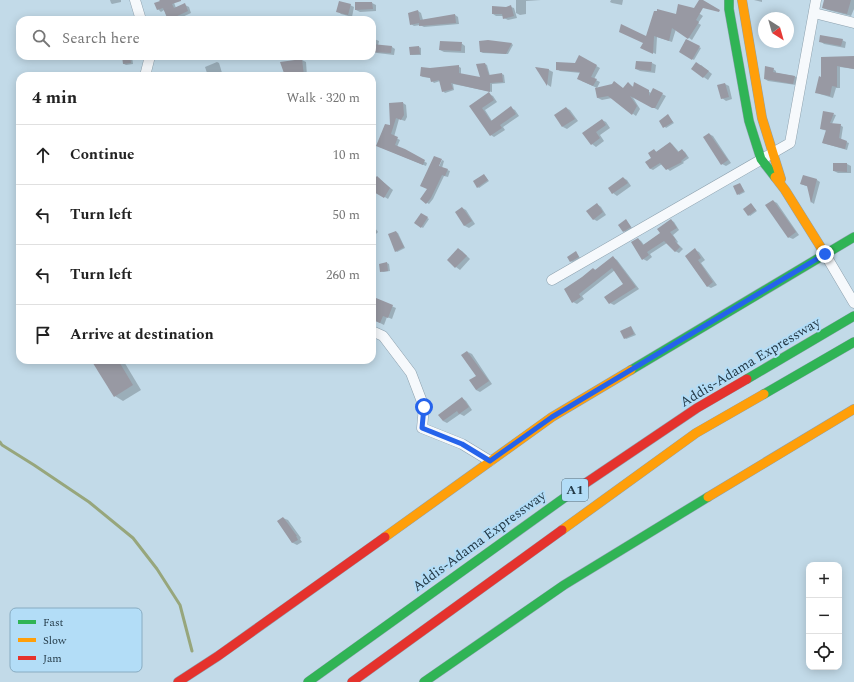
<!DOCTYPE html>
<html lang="en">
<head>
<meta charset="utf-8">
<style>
  :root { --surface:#fff; --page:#f6f6f6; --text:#222; --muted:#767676; --line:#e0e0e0 }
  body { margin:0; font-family:Spectral,serif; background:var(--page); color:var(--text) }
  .controls { position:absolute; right:12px; bottom:12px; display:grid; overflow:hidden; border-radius:8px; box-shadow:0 2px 10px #0003 }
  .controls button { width:36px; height:36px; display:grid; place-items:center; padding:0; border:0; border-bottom:1px solid var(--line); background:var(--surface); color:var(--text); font:20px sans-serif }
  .compass { position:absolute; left:758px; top:12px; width:36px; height:36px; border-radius:50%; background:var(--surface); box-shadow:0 2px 10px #0003; rotate:143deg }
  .stop { position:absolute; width:12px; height:12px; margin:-9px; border:3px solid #2563eb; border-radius:50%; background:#fff }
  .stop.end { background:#2563eb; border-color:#fff; box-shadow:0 1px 4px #0008 }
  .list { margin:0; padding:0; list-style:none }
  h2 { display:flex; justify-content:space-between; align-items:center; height:52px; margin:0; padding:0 16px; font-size:17px }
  h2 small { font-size:13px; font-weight:400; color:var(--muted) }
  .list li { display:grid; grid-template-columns:26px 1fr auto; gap:12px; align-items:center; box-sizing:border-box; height:60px; padding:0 16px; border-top:1px solid var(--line) }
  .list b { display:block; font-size:15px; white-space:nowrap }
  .list em { font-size:13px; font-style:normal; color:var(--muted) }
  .icon { flex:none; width:22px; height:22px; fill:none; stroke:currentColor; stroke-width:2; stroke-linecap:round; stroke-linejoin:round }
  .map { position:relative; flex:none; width:854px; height:682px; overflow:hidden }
  .search { position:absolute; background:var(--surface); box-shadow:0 2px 10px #0003; left:16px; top:16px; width:360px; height:44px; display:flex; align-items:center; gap:10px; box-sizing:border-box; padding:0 14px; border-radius:12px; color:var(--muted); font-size:15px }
  .panel { position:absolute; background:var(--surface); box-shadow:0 2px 10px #0003; left:16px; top:72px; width:360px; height:292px; border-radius:12px }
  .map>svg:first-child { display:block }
  .shadow { fill:#0003 }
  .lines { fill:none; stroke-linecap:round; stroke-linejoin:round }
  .stream { stroke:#97a67c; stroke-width:3 }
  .building { fill:#9899a3 }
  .street-casing { stroke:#8da1ae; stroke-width:11 }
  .fast-casing { stroke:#8da1ae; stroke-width:10 }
  .slow-casing { stroke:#8da1ae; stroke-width:10 }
  .jam-casing { stroke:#8da1ae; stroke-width:10 }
  .street { stroke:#f6f9fc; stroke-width:10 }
  .fast { stroke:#30b455; stroke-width:9 }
  .slow { stroke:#ff9f0a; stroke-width:9 }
  .jam { stroke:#e5322d; stroke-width:9 }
  .route { stroke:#2563eb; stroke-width:5 }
  .labels { text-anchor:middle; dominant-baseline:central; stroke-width:4; stroke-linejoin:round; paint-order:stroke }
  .shield { fill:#b3ddf7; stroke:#4f6b7c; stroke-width:1 }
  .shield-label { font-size:13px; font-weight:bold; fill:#243a47 }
  .street-label { font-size:14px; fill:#243a47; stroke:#b3ddf7 }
  .key { fill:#b3ddf7; stroke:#88acc2; stroke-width:1 }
  .key-label { font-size:11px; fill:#243a47 }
</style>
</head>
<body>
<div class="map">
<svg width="854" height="682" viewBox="0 0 854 682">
  <rect width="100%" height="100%" fill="#c2dae8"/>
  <g class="shadow">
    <path d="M110 0H121V2L112 4 111 3Z"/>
    <path d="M165 0H173L176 8 185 5 189 7 191 13 178 19 179 20H169L164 10 161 12 158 9Z"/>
    <path d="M516 0H541L526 1V14L520 15 516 13Z"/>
    <path d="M611 0H623L622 5 612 3 610 2Z"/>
    <path d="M754 0H762V2Z"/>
    <path d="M825 0H854V9L851 16 828 10 823 8Z"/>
    <path d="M356 3H372L376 5V11L360 12 356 10Z"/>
    <path d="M350 5 354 7 352 17 341 14 337 11Z"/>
    <path d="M511 7 514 8 517 18 508 20 504 18 503 16H496L493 14Z"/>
    <path d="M418 11 421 13 423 20 455 15 458 17 459 24 424 27 420 25 414 26 411 24Z"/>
    <path d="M677 13 700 14 703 16 698 23 701 25 692 40 676 29 672 42 657 37 656 54 645 49 647 37 677 15Z"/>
    <path d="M372 38 379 41 378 46 392 47 395 49 394 55 377 53 372 52Z"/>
    <path d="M686 40 701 48 694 60 680 51Z"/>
    <path d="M842 40 846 42 845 48 824 44 820 41Z"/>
    <path d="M488 41 512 44 513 45 508 54 483 53 481 52Z"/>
    <path d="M461 43 465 46V53L444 52 440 50Z"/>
    <path d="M419 47 421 48V55H412L411 54 410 48Z"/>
    <path d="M123 56H132L133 64 126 65 124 64Z"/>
    <path d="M580 57 600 68 594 79 600 82 597 88 582 81 581 73 560 71 557 69 576 64Z"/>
    <path d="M822 58H854V69L840 67V88H836L833 98 820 94 817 92 822 78Z"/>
    <path d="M302 60 306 62 307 76H282V75L285 74Z"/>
    <path d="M217 62 219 63 223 76H208L205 67Z"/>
    <path d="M652 63 656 65 655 73 640 71 636 69Z"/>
    <path d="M485 64 487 65 490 76 502 74 504 75 505 83 492 84V92L453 84 454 90 445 93 443 91 440 81 434 83 432 81V78L423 77 421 76 458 66 461 68V74L482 79Z"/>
    <path d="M701 65 712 74 708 80 692 69Z"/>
    <path d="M537 69 549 70 553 72 551 87 548 85Z"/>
    <path d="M773 69 776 71V73L794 76 798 78 796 85 768 81 765 79Z"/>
    <path d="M635 84 651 93 654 90 666 96 658 110 632 96 640 109 636 116 612 98 602 100 598 98 596 89H624L632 86 634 88Z"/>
    <path d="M725 84 729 86 732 99 726 101 722 98Z"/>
    <path d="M489 94 493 96 497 102 485 110 492 121 511 108 515 110 519 116 503 127 505 130 494 137 491 135 471 106Z"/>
    <path d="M403 103 406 105 407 117 405 121 399 119 394 137 400 140 397 147 427 163 426 166 380 147 391 127 390 104Z"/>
    <path d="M566 108 570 110 578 121 567 129 563 127Z"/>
    <path d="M824 112 836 115 832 124 840 125 843 127 841 140 849 143 847 150 823 143 827 131 821 129Z"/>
    <path d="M668 116 674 123 666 128 660 121Z"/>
    <path d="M602 120 606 122 610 128 600 135 604 141 596 147 592 144 584 133Z"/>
    <path d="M709 134 713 136 731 163 726 166 722 164Z"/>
    <path d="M670 143 672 144 679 152 682 150 685 152 689 158 683 162 684 163 670 171 662 164 653 170 651 169 646 162 652 158 654 150 657 152Z"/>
    <path d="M442 160 444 161 442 168 450 171 448 177 444 176 433 199 429 204 421 199 429 189Z"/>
    <path d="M847 164 851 166V173H838L834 171Z"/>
    <path d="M485 176 489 181 479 188 478 187Z"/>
    <path d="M377 177 393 190 388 199 372 189V182Z"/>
    <path d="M803 177 817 180 820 182 814 204 811 202 809 187 801 184Z"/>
    <path d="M623 178 627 180 631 186 617 196 613 193Z"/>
    <path d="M740 184 741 185 745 192 739 195 738 194Z"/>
    <path d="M773 201 777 203 799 235 793 239 788 237Z"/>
    <path d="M597 204 601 207 606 215 597 221 593 219Z"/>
    <path d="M751 204 757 211 750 216 749 215Z"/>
    <path d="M462 208 466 210 475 224 469 228 465 226 456 212Z"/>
    <path d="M421 214 429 219 423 228 416 223Z"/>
    <path d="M626 220 632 228 625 232 624 231Z"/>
    <path d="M671 220 674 222 679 230 673 235 678 242 677 243 683 249 679 253 675 251 667 243 650 254 652 257 647 261 643 259 638 239 641 241 644 245 661 233Z"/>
    <path d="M372 224 378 232 372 238Z"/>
    <path d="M396 232 398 233 405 248 397 252 396 251Z"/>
    <path d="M458 249 462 251 470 259 460 270 456 267 448 260Z"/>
    <path d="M695 250 699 252 705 260 701 263 717 285 711 288 707 286 686 256Z"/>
    <path d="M576 252 580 258 572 262 571 261Z"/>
    <path d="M614 258 617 260 639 289 614 305 610 303 625 284 615 270 582 296 584 299 577 304 573 302 593 269 596 270Z"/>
    <path d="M387 263 389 264 390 271 383 272 381 271 380 265Z"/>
    <path d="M377 300 396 308 392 319 387 317 384 325 374 320 377 313Z"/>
    <path d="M631 327 632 328 636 335 626 339 625 338Z"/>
    <path d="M468 352 472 354 492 384 480 392 476 390 477 376Z"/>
    <path d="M93 360H123L141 390 123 401 115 396Z"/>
    <path d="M462 398 466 401 472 410 464 416 460 414 447 423 443 421Z"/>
    <path d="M283 518 288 520 301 538 300 539 302 542 297 545 293 543 278 521Z"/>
  </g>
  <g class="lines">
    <path class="stream" d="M0 442 2 445 34 465 89 502 133 538 157 569 180 605 192 651"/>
  </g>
  <g class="building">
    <path d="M159 0H181V1L172 4 174 8 185 3 188 11 175 17 176 20H168L163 8 157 10 154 3 160 1Z"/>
    <path d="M699 0H703L720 10 719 12 703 8 696 20 699 22 688 39 672 28 669 41 654 36 653 54 640 48 643 43 619 32 621 24 646 36 654 11H657V9L676 14 678 4 694 8Z"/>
    <path d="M824 0H851L847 14 822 8Z"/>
    <path d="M339 1 351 4 348 15 336 12Z"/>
    <path d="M355 2H372L373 9 355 10Z"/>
    <path d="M511 5 514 16 503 19 502 14H492V6L506 7Z"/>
    <path d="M418 10 420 20 455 14 456 23 419 26V23L410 25 408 13Z"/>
    <path d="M820 35 843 39 841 46 819 42Z"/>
    <path d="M686 39 700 46 692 60 679 52Z"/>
    <path d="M488 40 512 43 506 54 480 52 479 41Z"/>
    <path d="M440 41 462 42 461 51 439 50Z"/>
    <path d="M372 44 392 46 391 53 372 52Z"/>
    <path d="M419 46 420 54 410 55 409 47Z"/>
    <path d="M579 55 597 65 591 77 597 79 593 86 577 79 580 72 556 70V62L575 63Z"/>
    <path d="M122 56H130L131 63 123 64Z"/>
    <path d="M854 56V69L837 66V87L832 86 830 96 815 93 819 76 821 77V57Z"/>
    <path d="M302 59 304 76H285L280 62Z"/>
    <path d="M636 61 652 62 651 71 635 69Z"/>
    <path d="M696 62 709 71 703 78 691 69Z"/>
    <path d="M485 63 489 75 502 73 503 82 490 83V92L451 83 453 89 442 92 439 80 431 82 430 78 420 76 421 67 430 68 459 65V73L480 77 476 64Z"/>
    <path d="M765 66 774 68 773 72 795 76 793 84 764 79Z"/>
    <path d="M535 67 549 69 547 86Z"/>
    <path d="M614 81 623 88 628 82 633 87 634 82 649 90V96L653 88 663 93 655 108H652L630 96 637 106 632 115 608 96 597 98 595 88 612 84Z"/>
    <path d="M725 83 729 97 721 99 717 85Z"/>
    <path d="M489 92 494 100 482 108 491 121 511 106 516 114 500 125 502 128 490 136 469 106Z"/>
    <path d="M403 102 404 115 401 120 396 118 391 134 398 137 395 145 405 149 425 160 423 165 376 146 385 124 390 125 389 103Z"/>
    <path d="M566 107 575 119 562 127 554 115Z"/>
    <path d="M823 111 834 113 830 123 841 124 839 138 847 141 845 149 822 143 826 130 820 129Z"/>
    <path d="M668 114 673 122 663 128 659 121Z"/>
    <path d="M602 119 606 125 596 132 600 138 591 145 582 133Z"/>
    <path d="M709 133 728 160 721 165 703 137Z"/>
    <path d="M670 142 678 152 682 149 687 156 681 161 682 162 666 170 660 163 650 169 645 162 651 158 648 153 654 149 656 152Z"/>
    <path d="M434 156 442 159 439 166 448 169 445 176 442 175 431 198 426 204 420 199 427 189 420 186Z"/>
    <path d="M833 163H847V172L833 171Z"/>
    <path d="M484 174 488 180 477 188 473 181Z"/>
    <path d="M803 175 817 179 811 203 807 186 800 184Z"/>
    <path d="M377 176 390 188 384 198 372 191V181Z"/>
    <path d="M623 177 628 183 612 194 608 188Z"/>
    <path d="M740 183 744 191 737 195 733 186Z"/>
    <path d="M773 200 796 232 788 238 765 205Z"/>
    <path d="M597 203 603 212 593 220 586 211Z"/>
    <path d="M751 203 756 210 748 216 743 209Z"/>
    <path d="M462 207 472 221 464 226 455 212Z"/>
    <path d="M421 213 428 217 421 228 414 223Z"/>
    <path d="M626 219 631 227 623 232 618 225Z"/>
    <path d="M671 219 677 228 670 232 676 240 675 241 680 247 675 252 664 241 647 252 649 255 642 260 631 242 638 238 643 245 660 233 657 229Z"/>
    <path d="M396 231 404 247 395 252 388 234Z"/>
    <path d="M458 248 467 256 455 268 447 260Z"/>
    <path d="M695 248 701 258 698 260 713 282 707 287 685 256Z"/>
    <path d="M576 251 579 257 570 262 567 257Z"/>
    <path d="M613 256 636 287 609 304 604 297 623 284 612 268 579 294 581 297 572 303 564 289 582 277 593 268 595 270Z"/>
    <path d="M387 262 388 271 380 272 379 264Z"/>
    <path d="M376 298 393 305 388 318 383 316 380 323 373 320 376 313 372 311V308Z"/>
    <path d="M631 326 634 334 624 339 620 331Z"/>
    <path d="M467 351 489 381 476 390 469 380 476 376 461 355Z"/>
    <path d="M91 360H118L133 385 114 397Z"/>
    <path d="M462 397 469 407 459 414 457 411 443 421 438 415Z"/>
    <path d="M283 517 297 536H296L298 540 292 543 277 521Z"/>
  </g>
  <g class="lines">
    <g class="street-casing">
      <g id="street">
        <path d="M135 0 141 20"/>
        <path d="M814 13 854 23"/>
        <path d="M145 76 150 56"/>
        <path d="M825 254 854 303"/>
        <path d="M552 280 790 143 816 0"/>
        <path d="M372 331 383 336 411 373 424 407 422 428 462 444 490 461"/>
      </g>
    </g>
    <g class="fast-casing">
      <g id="fast">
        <path d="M729 0V9L749 121 761 159 775 177"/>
        <path d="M631 370 854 237"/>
        <path d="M747 379 854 316"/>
        <path d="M764 394 854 342"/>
        <path d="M308 682 571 493"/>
        <path d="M424 682 564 585 708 497"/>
      </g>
    </g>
    <g class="slow-casing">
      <g id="slow">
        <path d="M742 0 762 118 781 179"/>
        <path d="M775 177 785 190 825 254"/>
        <path d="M708 497 854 409"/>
        <path d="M562 530 696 433 764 394"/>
        <path d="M385 537 552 417 631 370"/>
      </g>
    </g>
    <g class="jam-casing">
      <g id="jam">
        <path d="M571 493 697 408 747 379"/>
        <path d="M178 682 218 656 385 537"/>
        <path d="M352 682 562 530"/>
      </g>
    </g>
    <use href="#street" class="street"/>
    <use href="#fast" class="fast"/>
    <use href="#slow" class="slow"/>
    <use href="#jam" class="jam"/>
  </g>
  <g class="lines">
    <path class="route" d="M424 407 422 428 462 444 490 461 552 417 825 254"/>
  </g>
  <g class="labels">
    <rect class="shield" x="562" y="479" width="26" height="22" rx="3"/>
    <g class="shield-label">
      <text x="575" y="490">A1</text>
    </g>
    <g class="street-label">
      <text transform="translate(750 362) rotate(-31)">Addis-Adama Expressway</text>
      <text transform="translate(479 541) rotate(-36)">Addis-Adama Expressway</text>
    </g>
  </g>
  <rect x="10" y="608" width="132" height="64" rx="6" class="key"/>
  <rect x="18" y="620" width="18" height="4" fill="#30b455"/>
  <rect x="18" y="638" width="18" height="4" fill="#ff9f0a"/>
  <rect x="18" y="656" width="18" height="4" fill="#e5322d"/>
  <g class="key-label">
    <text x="43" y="626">Fast</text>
    <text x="43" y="644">Slow</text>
    <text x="43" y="662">Jam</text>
  </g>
</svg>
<div class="controls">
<button>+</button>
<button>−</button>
<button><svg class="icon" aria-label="locate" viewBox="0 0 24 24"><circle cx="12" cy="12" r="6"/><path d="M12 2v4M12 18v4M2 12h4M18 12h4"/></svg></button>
</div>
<svg class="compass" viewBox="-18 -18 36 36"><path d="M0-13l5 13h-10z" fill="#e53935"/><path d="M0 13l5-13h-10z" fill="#767676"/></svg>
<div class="stop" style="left:424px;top:407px"></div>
<div class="stop end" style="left:825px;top:254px"></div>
<div class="search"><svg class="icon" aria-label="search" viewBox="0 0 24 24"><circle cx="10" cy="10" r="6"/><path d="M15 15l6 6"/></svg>Search here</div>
<section class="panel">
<h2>4 min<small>Walk · 320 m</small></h2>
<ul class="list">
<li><svg class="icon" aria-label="ahead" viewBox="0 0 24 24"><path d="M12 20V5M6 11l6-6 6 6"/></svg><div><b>Continue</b></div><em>10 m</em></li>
<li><svg class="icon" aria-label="left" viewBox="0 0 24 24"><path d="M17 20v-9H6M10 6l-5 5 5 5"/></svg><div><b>Turn left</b></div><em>50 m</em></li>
<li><svg class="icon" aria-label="left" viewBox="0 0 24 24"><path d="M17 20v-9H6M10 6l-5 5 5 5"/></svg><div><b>Turn left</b></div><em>260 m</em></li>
<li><svg class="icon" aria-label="arrive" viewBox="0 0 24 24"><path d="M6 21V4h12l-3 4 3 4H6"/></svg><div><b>Arrive at destination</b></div></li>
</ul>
</section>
</div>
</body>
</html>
